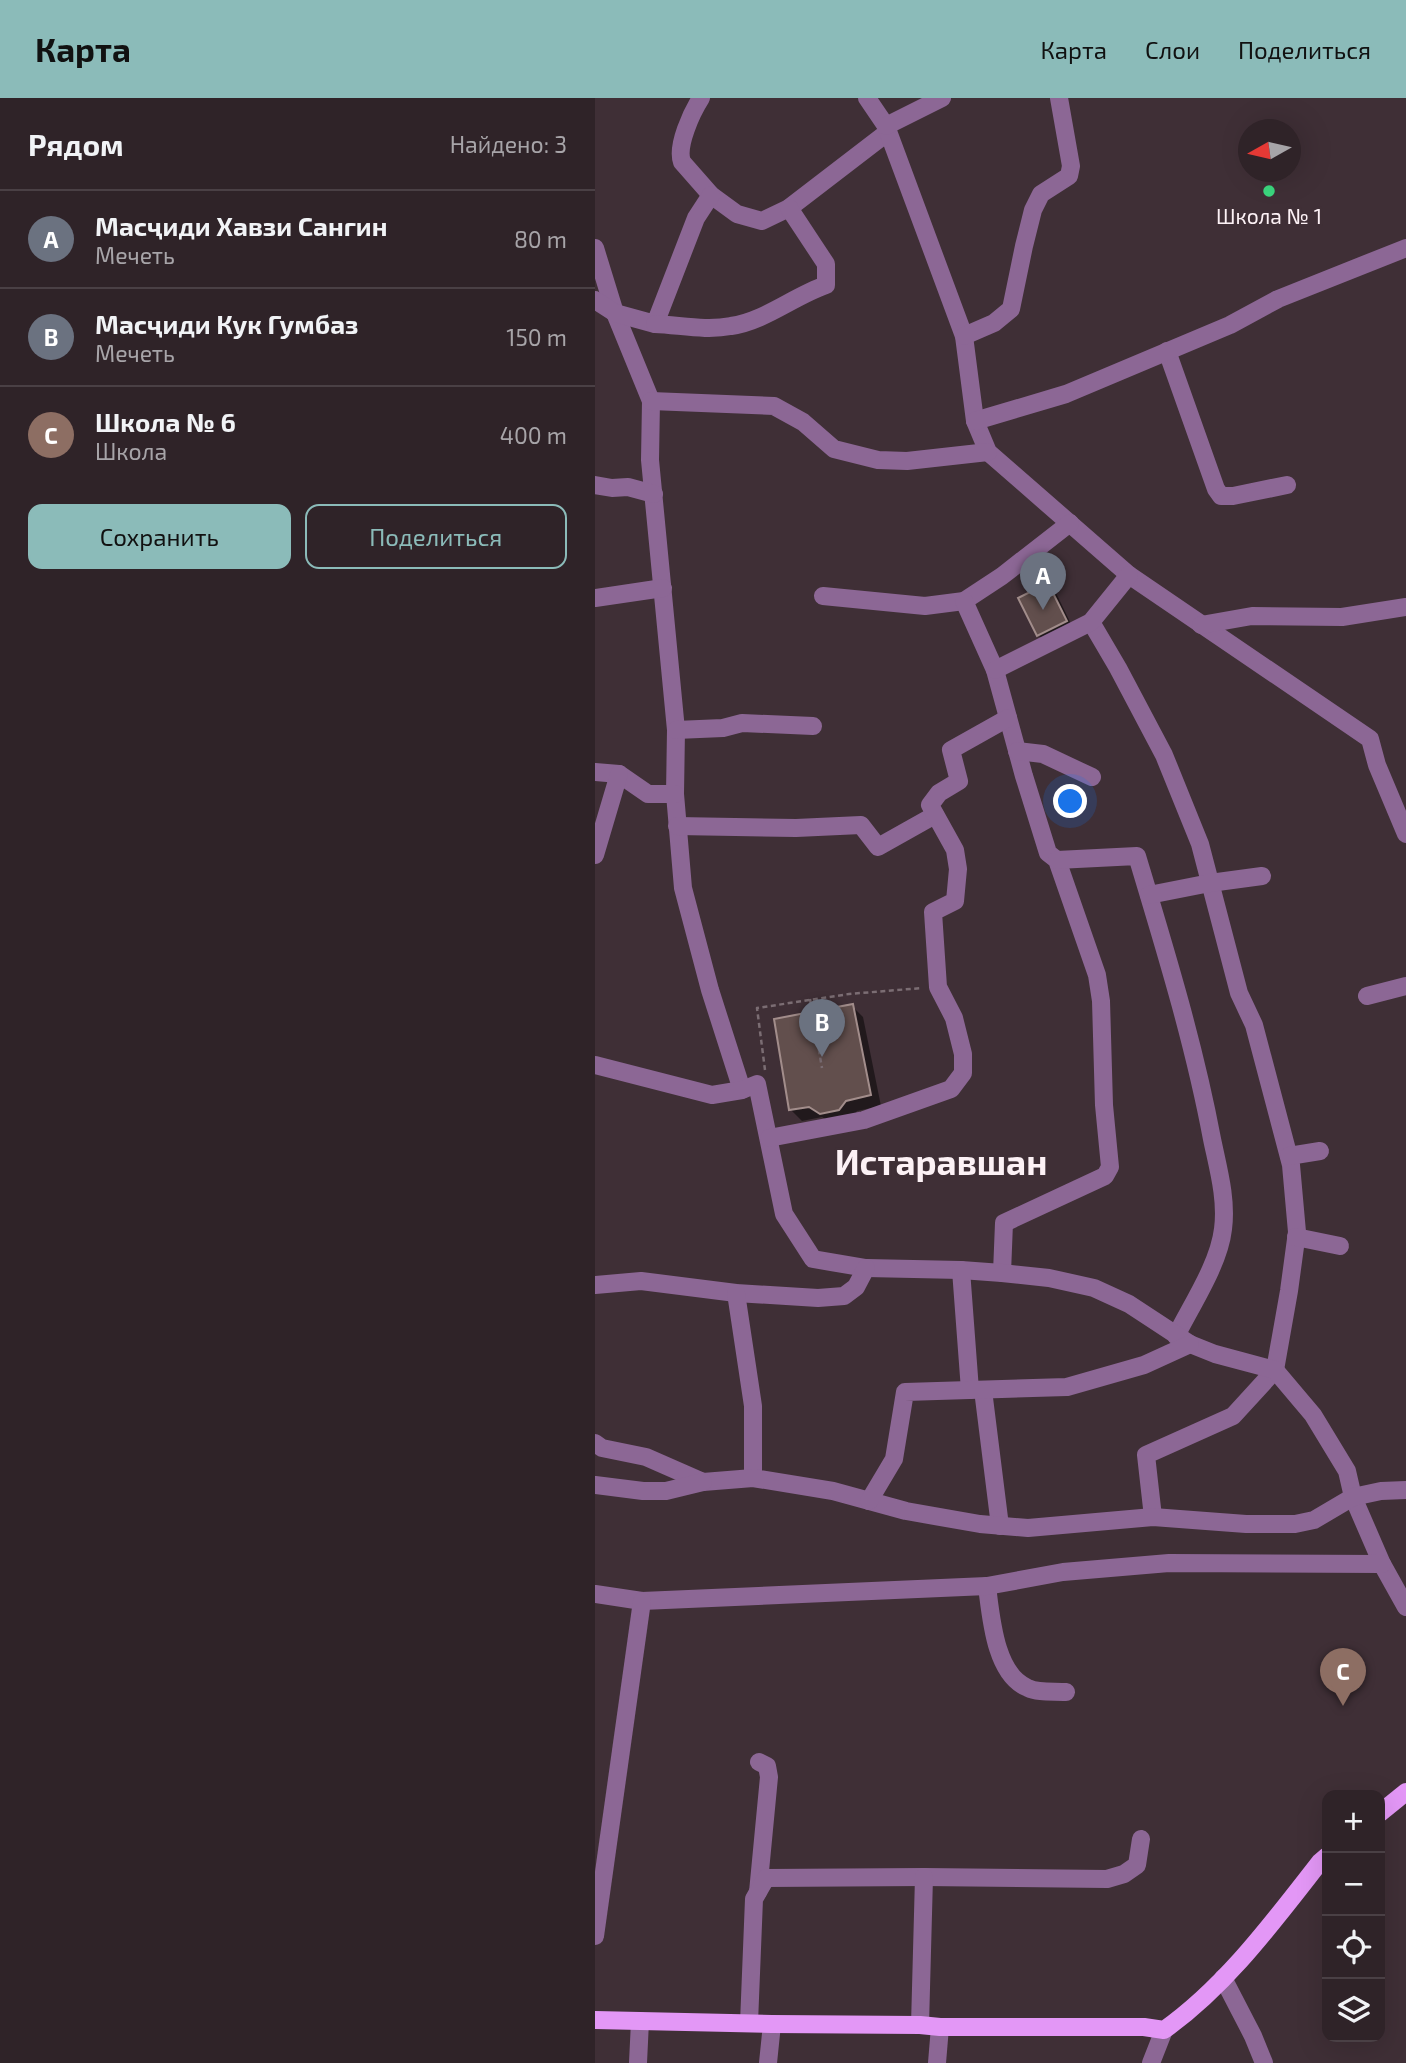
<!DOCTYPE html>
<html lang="ru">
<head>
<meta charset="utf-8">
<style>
  :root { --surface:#2f2328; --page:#3b2f34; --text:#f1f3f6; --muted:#a7a4a8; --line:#4a4045; --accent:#8bbbb9 }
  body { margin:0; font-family:"Exo 2",sans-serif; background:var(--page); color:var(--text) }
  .controls { position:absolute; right:21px; bottom:21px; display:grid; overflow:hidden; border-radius:14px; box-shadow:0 7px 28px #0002 }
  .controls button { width:63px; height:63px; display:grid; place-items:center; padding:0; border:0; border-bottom:2px solid var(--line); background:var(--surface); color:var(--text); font:35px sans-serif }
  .compass { position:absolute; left:643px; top:21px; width:63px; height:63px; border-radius:50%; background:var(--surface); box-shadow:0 7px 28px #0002; rotate:262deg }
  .you { position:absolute; left:476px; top:704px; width:24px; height:24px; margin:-18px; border:5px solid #fff; border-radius:50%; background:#1a73e8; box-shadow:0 0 0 10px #1a73e833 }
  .badge { display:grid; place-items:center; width:46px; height:46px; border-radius:50%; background:var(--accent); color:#fff; font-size:23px; font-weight:700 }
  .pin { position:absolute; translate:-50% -58px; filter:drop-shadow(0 2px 4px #0008) }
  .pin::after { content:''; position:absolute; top:37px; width:24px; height:21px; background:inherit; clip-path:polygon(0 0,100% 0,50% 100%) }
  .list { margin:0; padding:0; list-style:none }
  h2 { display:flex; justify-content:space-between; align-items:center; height:91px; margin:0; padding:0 28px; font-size:30px }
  h2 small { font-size:23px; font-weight:400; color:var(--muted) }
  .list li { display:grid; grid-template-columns:46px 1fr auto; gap:21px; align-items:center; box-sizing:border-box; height:98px; padding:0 28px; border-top:2px solid var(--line) }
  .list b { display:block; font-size:26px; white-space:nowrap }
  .list p { margin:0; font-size:23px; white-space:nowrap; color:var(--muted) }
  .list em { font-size:23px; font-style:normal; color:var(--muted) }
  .actions { display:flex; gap:14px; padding:21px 28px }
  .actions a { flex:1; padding:16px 0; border:2px solid var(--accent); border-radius:14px; text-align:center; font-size:24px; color:var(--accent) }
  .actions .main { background:var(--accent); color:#111 }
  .icon { flex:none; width:38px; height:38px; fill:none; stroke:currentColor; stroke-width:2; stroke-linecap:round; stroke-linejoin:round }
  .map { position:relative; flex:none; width:811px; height:1965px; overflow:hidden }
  header { display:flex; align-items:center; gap:42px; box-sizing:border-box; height:98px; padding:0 35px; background:var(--accent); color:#111 }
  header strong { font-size:33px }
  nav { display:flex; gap:38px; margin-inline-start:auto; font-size:24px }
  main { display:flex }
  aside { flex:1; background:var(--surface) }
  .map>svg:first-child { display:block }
  .shadow { fill:#0007 }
  .building { fill:#624f4d; stroke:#a28d8b; stroke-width:2 }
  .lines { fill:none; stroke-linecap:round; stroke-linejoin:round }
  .path { stroke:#7b6d73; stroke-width:2.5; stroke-dasharray:5 3.5; stroke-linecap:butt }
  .minor { stroke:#8c6795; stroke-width:18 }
  .major { stroke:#e397f6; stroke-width:18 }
  .poi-dot { fill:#3bd77e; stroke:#3f2f36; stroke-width:2.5 }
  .labels { text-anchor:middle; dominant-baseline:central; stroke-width:5; stroke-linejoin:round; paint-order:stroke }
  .poi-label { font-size:21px; fill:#fcf1f5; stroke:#3f2f36 }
  .town-label { font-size:35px; font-weight:bold; fill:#fcf1f5; stroke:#3f2f36 }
</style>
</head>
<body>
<header>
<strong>Карта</strong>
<nav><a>Карта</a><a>Слои</a><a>Поделиться</a></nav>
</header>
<main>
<aside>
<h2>Рядом<small>Найдено: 3</small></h2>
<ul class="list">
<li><span class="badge" style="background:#6b7280">A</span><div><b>Масҷиди Хавзи Сангин</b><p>Мечеть</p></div><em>80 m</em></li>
<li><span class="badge" style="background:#6b7280">B</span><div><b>Масҷиди Кук Гумбаз</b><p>Мечеть</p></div><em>150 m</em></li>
<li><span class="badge" style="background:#8d6e63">C</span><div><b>Школа № 6</b><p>Школа</p></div><em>400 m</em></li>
</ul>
<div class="actions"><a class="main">Сохранить</a><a>Поделиться</a></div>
</aside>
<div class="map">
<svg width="811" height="1965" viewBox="0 0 811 1965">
  <rect width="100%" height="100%" fill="#3f2f36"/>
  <g class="shadow">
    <path d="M452 487 461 495 479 532 452 545 443 537Z"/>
    <path d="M257 908 268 919 286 1008 262 1013 255 1023 238 1026 227 1019 207 1023 196 1012Z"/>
  </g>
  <g class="building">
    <path d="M453 485 472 523 442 538 423 500Z"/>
    <path d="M258 906 276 997 251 1003 244 1012 225 1016 214 1009 194 1012 179 921Z"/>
  </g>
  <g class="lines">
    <g class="path">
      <path d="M215 901 227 970"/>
      <path d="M170 972 162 910 254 896 327 890"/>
    </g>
    <g class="minor">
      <path d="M106 0C97 14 81 48 87 64L116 97 142 116 167 123 194 110 293 34"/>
      <path d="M272 0 291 28 369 238 380 323 393 354 534 477 775 641 782 667 811 736"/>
      <path d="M291 28 347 0"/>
      <path d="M0 150 20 215 56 303 55 362 81 632 80 696 88 790 115 892 147 992"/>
      <path d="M0 202 20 215 60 226 101 120 116 97"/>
      <path d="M60 226C85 227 111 233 136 228 170 223 199 198 231 187V166L194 110"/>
      <path d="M369 238 399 225 416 211 429 148 438 112 446 96 474 78 476 68 464 0"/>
      <path d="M572 253 621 391 626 398H638L692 387"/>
      <path d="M56 303 179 308 208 324 239 351 283 362 312 363 393 354"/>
      <path d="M380 323 471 296 635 227 683 201 811 150"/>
      <path d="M0 387 17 390 33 389 59 396"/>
      <path d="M228 498 330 508 369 503 407 478 475 425"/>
      <path d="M0 500 68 490"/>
      <path d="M369 503 400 572 429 678 453 755 462 762 502 877 506 903 509 1007 515 1069 510 1078 409 1125 407 1175"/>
      <path d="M496 524 523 570 569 657 605 746 644 895 659 927 696 1067 702 1134 694 1193 680 1272 638 1318 551 1357 558 1419"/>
      <path d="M606 527 657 518 747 519 811 509"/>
      <path d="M400 572 496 524 534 477"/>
      <path d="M81 632 128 630 147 625 218 628"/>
      <path d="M422 653 448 656 497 679"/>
      <path d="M0 674 24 676 53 696H80"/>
      <path d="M82 728 201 730 266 727 283 749 340 717"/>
      <path d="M0 757 24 676"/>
      <path d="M462 762 542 758C570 851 599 945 617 1041 623 1070 632 1101 628 1131 624 1166 597 1206 581 1238"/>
      <path d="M554 797 615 785 667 778"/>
      <path d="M772 898 811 888"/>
      <path d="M0 967 117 997 147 992 162 986 189 1116 218 1161 271 1170 366 1172 407 1175 454 1180 499 1190 534 1206 595 1246 620 1256 680 1272 718 1317 752 1373 758 1399 787 1466 811 1509"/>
      <path d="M174 1040 269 1022 356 991 368 975V956L359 920 343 889 338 814 360 803 363 771 360 752 335 707 344 695 364 683 356 652 413 620"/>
      <path d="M694 1058 725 1053"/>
      <path d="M701 1139 745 1148"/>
      <path d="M366 1172 375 1292"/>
      <path d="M0 1187 46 1183 141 1195 223 1200 249 1198 261 1189 271 1170"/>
      <path d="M141 1195 158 1308V1380"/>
      <path d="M388 1292 405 1428"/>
      <path d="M0 1345 7 1350 51 1359 108 1384 158 1380 238 1393 311 1413 385 1426 433 1430 558 1419 651 1426H700L719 1422 758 1399 786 1393 811 1392"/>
      <path d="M0 1387 48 1393H71L108 1384"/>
      <path d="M274 1403 299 1361 310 1294 472 1289 549 1267 595 1246"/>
      <path d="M392 1488C396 1519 400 1577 433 1590 443 1595 460 1593 471 1594"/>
      <path d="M0 1496 47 1503 392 1488 468 1474 574 1465 787 1466"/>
      <path d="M163 1794 174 1679 172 1668 164 1664"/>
      <path d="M0 1838 47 1503"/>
      <path d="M628 1880 658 1938 669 1965"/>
      <path d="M154 1925 159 1801 171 1780 329 1779 512 1781 529 1776 542 1767 546 1741"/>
      <path d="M325 1927 329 1779"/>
      <path d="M43 1965 45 1923"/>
      <path d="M173 1965 177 1926"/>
      <path d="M342 1965 345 1929"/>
      <path d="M556 1965 569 1932"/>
    </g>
    <g class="major">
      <path d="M785 1715 811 1694"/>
      <path d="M0 1922 177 1926 325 1927 345 1929H549L569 1932C631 1888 678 1824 725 1764L732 1758"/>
    </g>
  </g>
  <circle class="poi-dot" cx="674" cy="93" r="7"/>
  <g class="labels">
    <g class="poi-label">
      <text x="674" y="117">Школа № 1</text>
    </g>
    <g class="town-label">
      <text x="346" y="1063">Истаравшан</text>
    </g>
  </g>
</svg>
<div class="controls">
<button>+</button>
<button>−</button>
<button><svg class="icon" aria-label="locate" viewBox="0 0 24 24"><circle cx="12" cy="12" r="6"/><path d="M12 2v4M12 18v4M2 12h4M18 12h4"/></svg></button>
<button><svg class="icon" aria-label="layers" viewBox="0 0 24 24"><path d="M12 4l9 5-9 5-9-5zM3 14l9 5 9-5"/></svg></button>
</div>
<svg class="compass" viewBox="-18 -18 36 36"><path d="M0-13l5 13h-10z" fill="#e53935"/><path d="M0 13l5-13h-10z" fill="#a7a4a8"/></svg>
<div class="you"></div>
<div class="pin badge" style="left:448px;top:512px;background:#6b7280">A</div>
<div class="pin badge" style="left:227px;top:959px;background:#6b7280">B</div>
<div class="pin badge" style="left:748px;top:1608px;background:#8d6e63">C</div>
</div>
</main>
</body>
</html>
